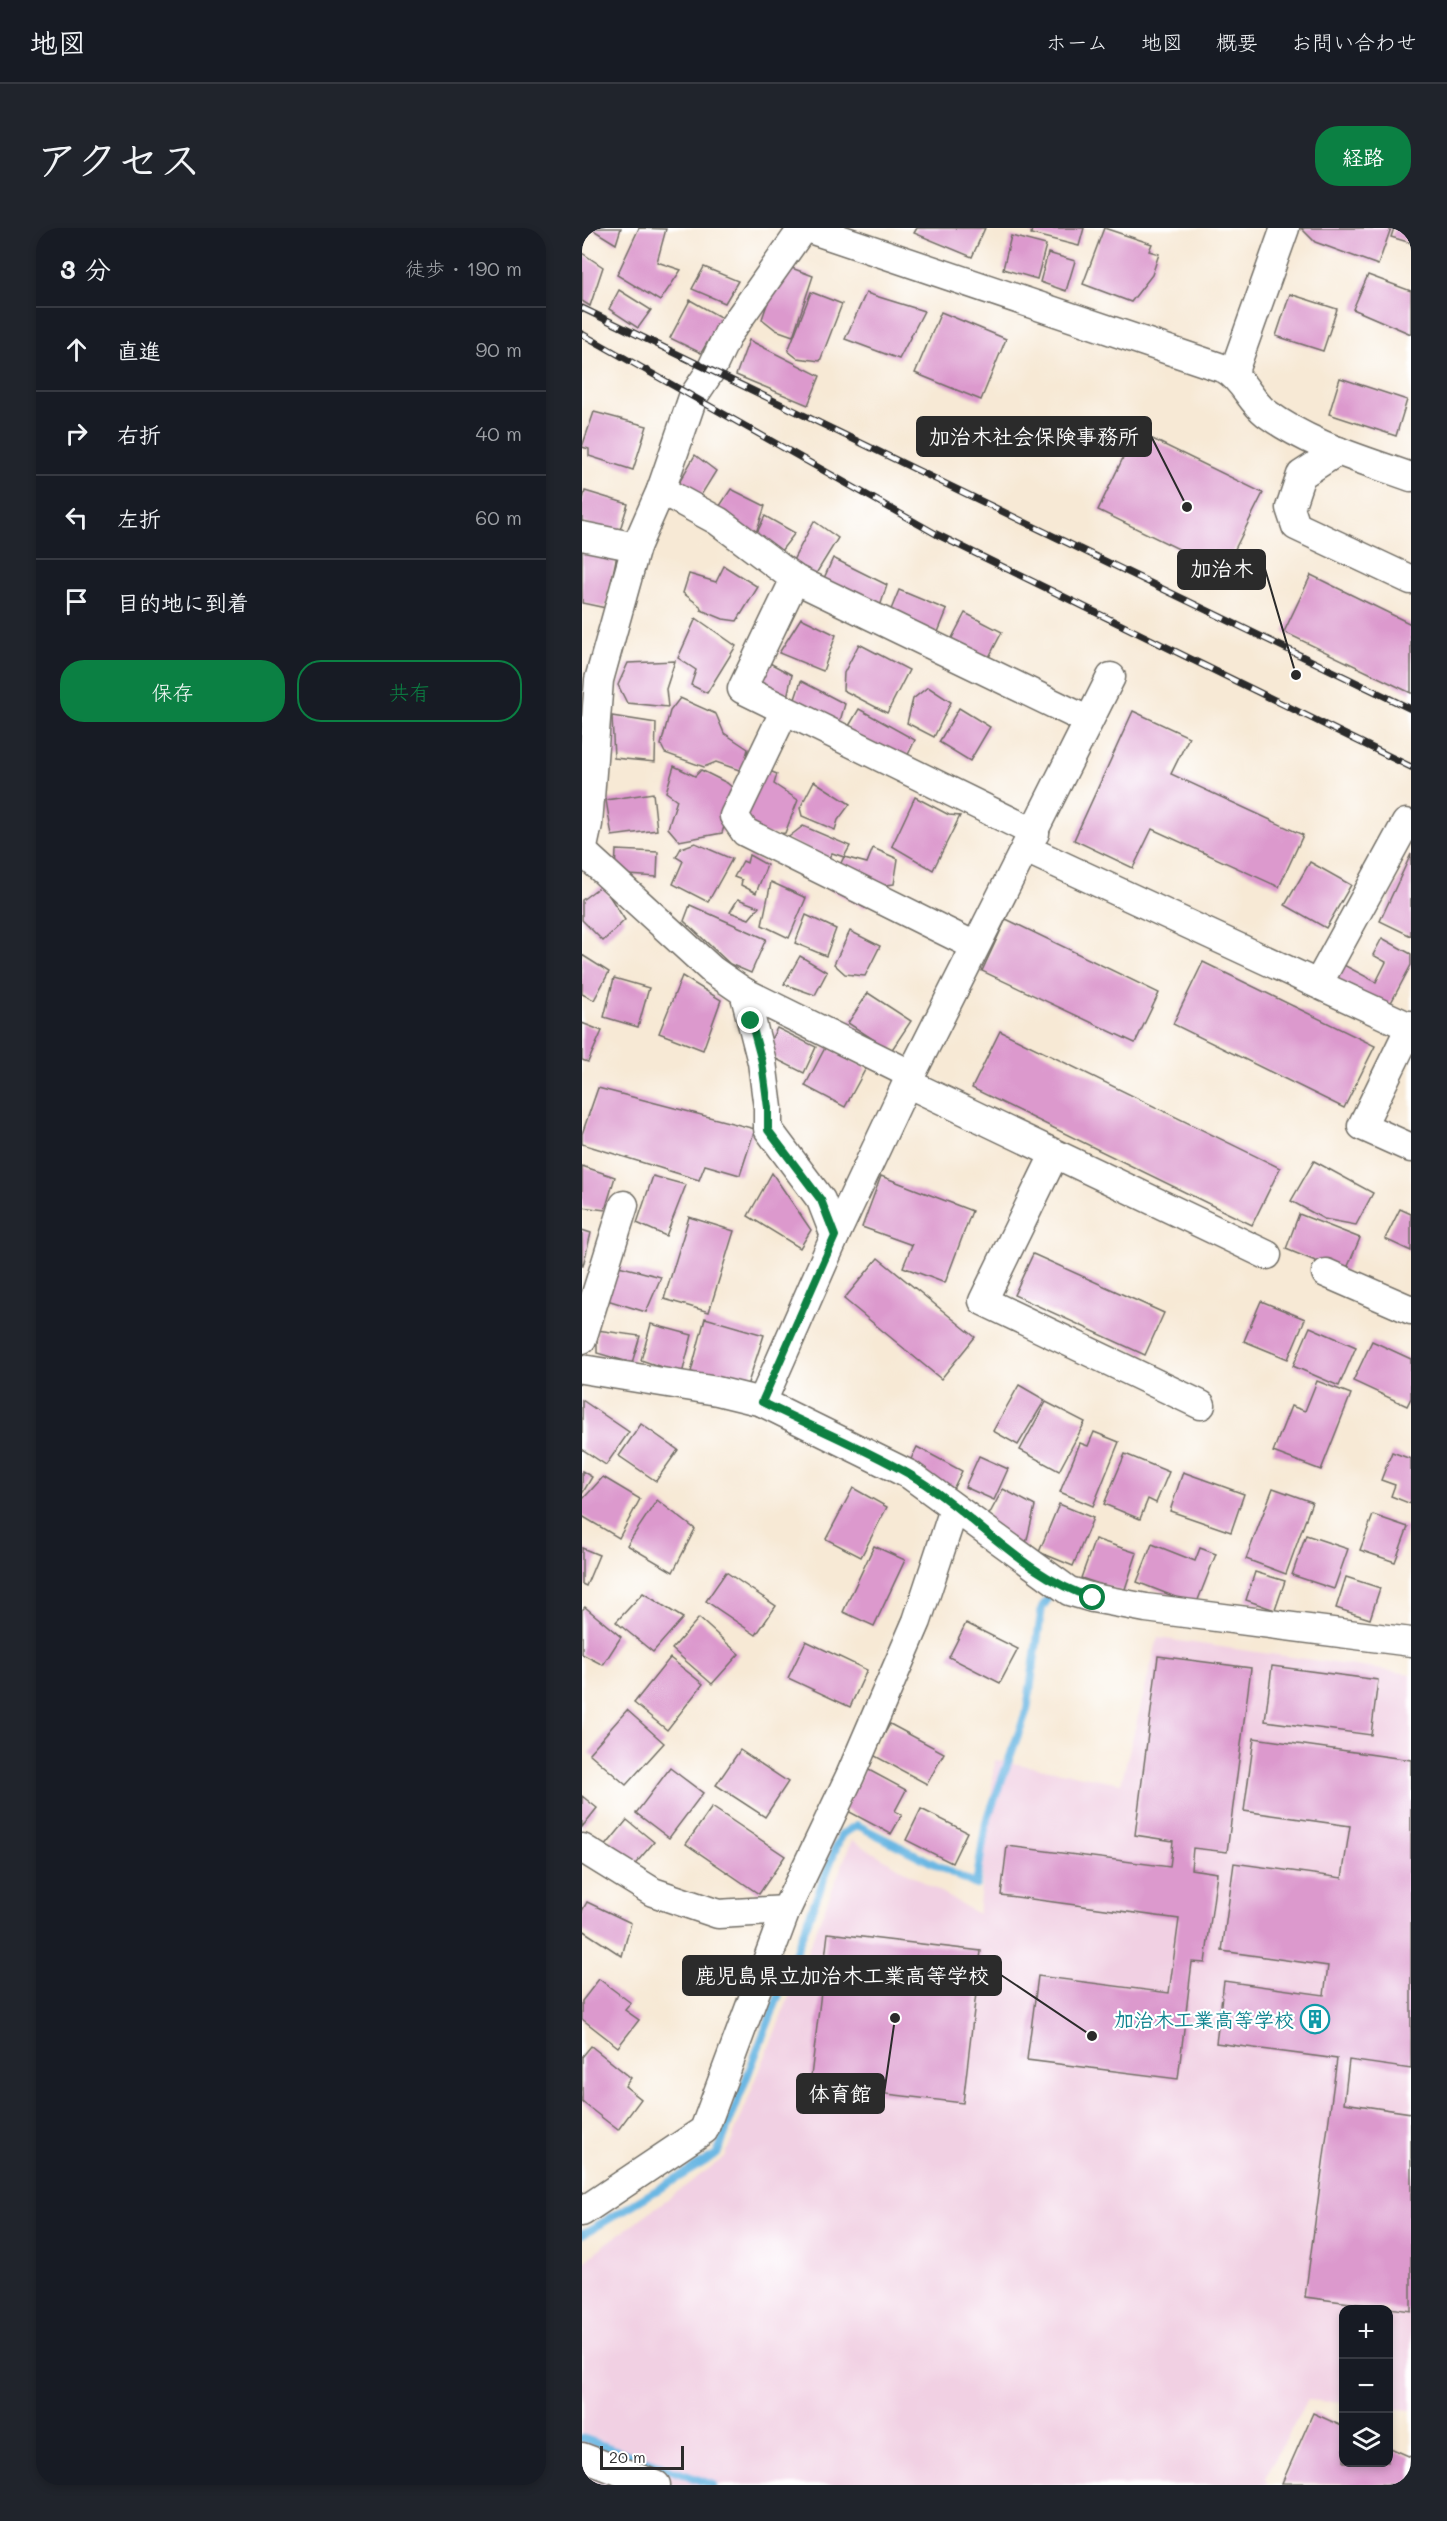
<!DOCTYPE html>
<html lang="ja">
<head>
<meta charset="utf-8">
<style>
  :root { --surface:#171b24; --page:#20242c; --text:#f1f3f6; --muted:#9ea1a6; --line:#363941; --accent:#0b8043 }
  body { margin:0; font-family:Mali,"Klee One",sans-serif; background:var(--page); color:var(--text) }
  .controls { position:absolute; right:18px; bottom:18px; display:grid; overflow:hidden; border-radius:12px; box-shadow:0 3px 9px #0003 }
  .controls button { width:54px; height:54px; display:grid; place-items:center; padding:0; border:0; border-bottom:2px solid var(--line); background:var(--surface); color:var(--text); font:30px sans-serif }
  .scale { position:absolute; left:18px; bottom:15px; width:84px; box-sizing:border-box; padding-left:6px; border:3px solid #2b2b2b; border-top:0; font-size:16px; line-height:21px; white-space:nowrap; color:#2b2b2b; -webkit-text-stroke:4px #fff; paint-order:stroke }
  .stop { position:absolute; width:18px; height:18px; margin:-14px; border:4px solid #0b8043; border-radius:50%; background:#fff }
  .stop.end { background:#0b8043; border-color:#fff; box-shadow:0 2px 6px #0008 }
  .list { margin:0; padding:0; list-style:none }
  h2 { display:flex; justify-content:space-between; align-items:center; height:78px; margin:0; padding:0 24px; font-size:26px }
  h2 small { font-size:20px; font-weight:400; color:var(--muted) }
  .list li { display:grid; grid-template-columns:39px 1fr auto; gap:18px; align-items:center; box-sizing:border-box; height:84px; padding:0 24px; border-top:2px solid var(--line) }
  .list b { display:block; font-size:22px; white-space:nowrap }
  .list em { font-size:20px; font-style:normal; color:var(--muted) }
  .actions { display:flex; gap:12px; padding:18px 24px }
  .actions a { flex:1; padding:14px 0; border:2px solid var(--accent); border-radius:24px; text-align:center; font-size:21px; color:var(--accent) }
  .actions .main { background:var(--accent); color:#fff }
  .icon { flex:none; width:33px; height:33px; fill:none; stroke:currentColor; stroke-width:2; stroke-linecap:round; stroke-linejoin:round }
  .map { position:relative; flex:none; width:829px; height:2257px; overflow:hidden; border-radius:24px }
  header { display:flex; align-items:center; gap:36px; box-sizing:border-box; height:84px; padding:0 30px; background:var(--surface); border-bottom:2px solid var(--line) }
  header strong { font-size:28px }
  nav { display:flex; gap:33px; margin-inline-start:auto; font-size:21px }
  .intro { display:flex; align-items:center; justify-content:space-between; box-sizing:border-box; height:144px; padding:0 36px }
  h1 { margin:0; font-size:42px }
  .button { padding:15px 27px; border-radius:24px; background:var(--accent); color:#fff; font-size:21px; font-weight:700 }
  main { display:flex; gap:36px; padding:0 36px }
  aside { flex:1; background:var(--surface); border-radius:24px; box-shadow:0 3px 9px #0003 }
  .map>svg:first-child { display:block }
  .built { fill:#f1d0e3 }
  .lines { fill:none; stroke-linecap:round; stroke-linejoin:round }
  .stream { stroke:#6ab7e3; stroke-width:8 }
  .building { fill:#dc99cd }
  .minor-casing { stroke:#726e66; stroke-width:31 }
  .minor { stroke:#fff; stroke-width:28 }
  .rail-casing { stroke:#2b2b2b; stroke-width:7 }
  .rail { stroke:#fff; stroke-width:4.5; stroke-dasharray:14; stroke-linecap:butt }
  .route { stroke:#0b8043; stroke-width:8 }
  .labels { text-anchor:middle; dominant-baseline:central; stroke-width:4.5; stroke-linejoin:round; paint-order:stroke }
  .culture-label { font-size:20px; font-weight:bold; fill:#0d838f; stroke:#fff; text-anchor:end }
  .leader { fill:none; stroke:#2b2b2b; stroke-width:2 }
  .callout-dot { fill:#2b2b2b; stroke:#fff; stroke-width:2 }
  .callout { fill:#2b2b2b; stroke:#2b2b2b; stroke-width:2 }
  .callout-label { font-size:21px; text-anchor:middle; font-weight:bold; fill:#fff }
</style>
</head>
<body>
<header>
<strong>地図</strong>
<nav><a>ホーム</a><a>地図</a><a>概要</a><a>お問い合わせ</a></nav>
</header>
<div class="intro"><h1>アクセス</h1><a class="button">経路</a></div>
<main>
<aside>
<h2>3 分<small>徒歩 · 190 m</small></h2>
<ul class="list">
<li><svg class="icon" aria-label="ahead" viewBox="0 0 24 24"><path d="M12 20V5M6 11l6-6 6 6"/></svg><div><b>直進</b></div><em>90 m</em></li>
<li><svg class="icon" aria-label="right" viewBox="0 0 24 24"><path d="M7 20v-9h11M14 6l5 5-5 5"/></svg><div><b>右折</b></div><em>40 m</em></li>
<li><svg class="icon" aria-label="left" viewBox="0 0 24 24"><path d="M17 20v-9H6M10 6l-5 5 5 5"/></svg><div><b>左折</b></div><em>60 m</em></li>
<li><svg class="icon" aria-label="arrive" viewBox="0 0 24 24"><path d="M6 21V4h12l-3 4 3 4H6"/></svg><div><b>目的地に到着</b></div></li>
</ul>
<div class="actions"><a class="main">保存</a><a>共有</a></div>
</aside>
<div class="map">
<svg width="829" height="2257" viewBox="0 0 829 2257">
  <rect width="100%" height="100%" fill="#fff"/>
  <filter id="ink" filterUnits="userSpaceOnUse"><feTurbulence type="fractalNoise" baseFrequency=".0167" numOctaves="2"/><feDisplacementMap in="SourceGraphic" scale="12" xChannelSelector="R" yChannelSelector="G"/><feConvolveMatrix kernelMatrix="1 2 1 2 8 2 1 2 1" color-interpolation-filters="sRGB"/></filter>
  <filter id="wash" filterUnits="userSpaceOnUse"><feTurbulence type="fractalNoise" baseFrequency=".008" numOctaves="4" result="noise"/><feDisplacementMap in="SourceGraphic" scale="24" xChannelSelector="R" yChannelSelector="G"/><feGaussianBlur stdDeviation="1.35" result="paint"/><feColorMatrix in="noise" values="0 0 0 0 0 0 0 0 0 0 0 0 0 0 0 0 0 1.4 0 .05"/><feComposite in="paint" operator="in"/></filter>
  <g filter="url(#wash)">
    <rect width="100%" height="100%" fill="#f7e9d5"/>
    <path class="built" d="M576 1410 829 1446V2182L807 2180 806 2082H762L761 2175 725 2172 683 2250 686 2257H0V2037L21 2018 143 1929 270 1612 396 1686 413 1532 539 1555Z"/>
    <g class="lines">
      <g class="stream">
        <path d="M0 2007 135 1926 259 1607 275 1597 394 1657 404 1595 445 1482 460 1379 466 1371"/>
        <path d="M0 2210 131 2257"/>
      </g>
    </g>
    <g id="blocks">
      <g class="building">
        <path d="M8 0H39L34 16Z"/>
        <path d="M57 0 84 1 75 34 99 42 78 73 35 47Z"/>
        <path d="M335 0H403L390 29 332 5Z"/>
        <path d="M450 0H502L497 18 449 6Z"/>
        <path d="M522 0 570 16 567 23 577 26 570 47 549 74 501 56Z"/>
        <path d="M719 0H809L796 37 733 14Z"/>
        <path d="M812 0H829V15L809 9Z"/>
        <path d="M429 8 464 17 455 51 421 41Z"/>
        <path d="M0 25 21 39 8 78 0 73Z"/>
        <path d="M466 25 493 33 484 63 458 54Z"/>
        <path d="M199 36 231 48 211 108 194 102 180 91Z"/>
        <path d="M122 39 156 53 143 75 110 61Z"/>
        <path d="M786 47 829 63V106L771 81Z"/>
        <path d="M37 62 69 82 56 100 27 81Z"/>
        <path d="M229 64 260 76 238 133 215 130 206 123Z"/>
        <path d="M284 65 342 83 317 131 263 111Z"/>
        <path d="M708 66 755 81 741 123 694 108Z"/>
        <path d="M108 72 140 90 119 125 88 110Z"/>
        <path d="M359 84 424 111 399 172 333 145Z"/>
        <path d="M167 112 238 148 226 177 154 147Z"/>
        <path d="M758 150 825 172 814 208 747 186Z"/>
        <path d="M12 184 65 198 51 242 7 228V221L0 219Z"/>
        <path d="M554 203 681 265 642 343 516 282Z"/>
        <path d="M113 227 134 243 108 285 87 272Z"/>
        <path d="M149 261 183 278 172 311 183 288 213 305 195 328 130 290Z"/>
        <path d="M3 263 46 276 37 305 0 295V275Z"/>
        <path d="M232 293 256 310 232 349 208 338Z"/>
        <path d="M0 314 36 322 24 380 0 375Z"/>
        <path d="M251 330 305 357 296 385 239 357Z"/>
        <path d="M142 338 176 359 155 393 141 391 119 382 118 378 101 365 107 346 134 354Z"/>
        <path d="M729 347 829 396V465L702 404Z"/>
        <path d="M317 362 365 382 354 409 306 389Z"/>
        <path d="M383 385 420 404 406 431 369 412Z"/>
        <path d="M114 390 154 418 125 465 109 457 114 442 96 430Z"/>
        <path d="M219 390 254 407 241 443 197 425Z"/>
        <path d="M277 416 327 442 305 485 261 462 262 445Z"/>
        <path d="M93 433 84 461 86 479 45 475 36 457 46 435Z"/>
        <path d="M184 433 210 447 204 474 174 457Z"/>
        <path d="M219 453 263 476 256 500 211 477Z"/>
        <path d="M346 459 369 474 352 509 325 495 331 471Z"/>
        <path d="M98 470 134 486 142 505 166 521 160 543 134 534 122 539 83 525 79 517 88 483Z"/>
        <path d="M377 480 408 499 388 533 357 514Z"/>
        <path d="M277 481 333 512 323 533 264 503Z"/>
        <path d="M551 483 607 509 589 546 721 607 697 659 570 601 551 640 492 612Z"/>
        <path d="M30 488 74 495 73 534 32 530Z"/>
        <path d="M92 538 113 548 119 542 145 555 153 562 140 605 97 613 86 600 95 572 84 564Z"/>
        <path d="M180 540 195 546 192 556 216 572 203 605 178 607 157 586Z"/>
        <path d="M232 553 268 576 256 592 253 602 220 588 218 580Z"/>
        <path d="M71 565 75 602 30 608 24 572Z"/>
        <path d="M333 569 367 587 378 588 351 642 310 618Z"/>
        <path d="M221 598 268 618 262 629 250 625 246 631 204 611Z"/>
        <path d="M113 615 150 631 126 674 91 656 101 633 94 629 99 620Z"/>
        <path d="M291 620 316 631 312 656 296 658 283 680 246 661 262 629 285 635Z"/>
        <path d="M34 622 76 624 75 649 33 646Z"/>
        <path d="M829 626V708L798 693Z"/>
        <path d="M167 627 185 637 174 665 159 657 160 652 152 649 161 633 165 635Z"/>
        <path d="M728 634 769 657 744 700 703 677Z"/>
        <path d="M189 654 224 670 207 710 180 697Z"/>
        <path d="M20 657 43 692 21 713 0 692V672Z"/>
        <path d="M156 671 177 679 167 691 148 684Z"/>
        <path d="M108 677 184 711 169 745 148 736 102 693Z"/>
        <path d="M224 687 254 701 244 728 213 715Z"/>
        <path d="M424 691 577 765 553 815 400 743Z"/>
        <path d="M268 703 298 718 283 748 263 746 252 736Z"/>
        <path d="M800 710 829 726V737L804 784 748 753 758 735 794 754 804 734 791 727Z"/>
        <path d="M0 727 27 744 12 772 0 766Z"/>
        <path d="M218 728 245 744 233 767 202 756Z"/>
        <path d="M621 734 793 818 762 880 591 796Z"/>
        <path d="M100 748 139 772 121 822 77 805Z"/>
        <path d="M32 750 67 760 56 799 22 789Z"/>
        <path d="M286 765 329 793 309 823 266 795Z"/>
        <path d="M0 795 20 803 6 834 0 832Z"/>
        <path d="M195 800 234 819 222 845 182 825Z"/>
        <path d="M418 803 698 940 670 997 390 860Z"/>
        <path d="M244 818 284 840 263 879 223 858Z"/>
        <path d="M16 860 173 901 158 947 123 937 117 952 0 916V906Z"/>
        <path d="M732 933 791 965 774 997 742 991 709 973Z"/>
        <path d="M0 938 33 949 23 982 0 979Z"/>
        <path d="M190 945 229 1002 218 1020 166 988Z"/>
        <path d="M71 948 104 957 84 1008 55 995Z"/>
        <path d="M299 948 390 983 363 1055 321 1039 330 1017 280 999Z"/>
        <path d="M818 981 829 986V1023L803 1011Z"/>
        <path d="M717 986 778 1010 763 1045 704 1021Z"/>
        <path d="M107 989 152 1003 127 1084 82 1071Z"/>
        <path d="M0 1002 9 1005 1 1038H0Z"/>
        <path d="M451 1026 582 1085 563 1127 432 1067Z"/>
        <path d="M296 1030 393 1109 359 1151 262 1071Z"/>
        <path d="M29 1036 79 1049 64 1084 25 1072Z"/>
        <path d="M679 1073 723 1091 706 1131 662 1113Z"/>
        <path d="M123 1090 182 1107 165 1158 109 1144Z"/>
        <path d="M69 1096 110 1107 100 1146 59 1132Z"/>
        <path d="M728 1099 774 1119 757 1158 711 1138Z"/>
        <path d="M15 1102 58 1108 50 1135 15 1125Z"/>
        <path d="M790 1113 829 1131V1170L825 1178 771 1153Z"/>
        <path d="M735 1153 769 1166 739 1242 691 1224 709 1178 723 1183Z"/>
        <path d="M437 1157 463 1172 436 1217 411 1203Z"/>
        <path d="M0 1172 47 1204 24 1237 0 1221Z"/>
        <path d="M464 1174 503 1194 477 1243 438 1222Z"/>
        <path d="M59 1196 96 1222 74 1253 37 1228Z"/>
        <path d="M512 1204 537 1214 511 1278 478 1264 498 1215 506 1218Z"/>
        <path d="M335 1219 380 1243 368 1267 323 1243Z"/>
        <path d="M810 1224 829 1231V1276L809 1268 813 1257 799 1252Z"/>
        <path d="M543 1226 587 1244 574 1275 566 1271 558 1291 522 1276Z"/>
        <path d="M397 1228 426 1241 412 1272 383 1259Z"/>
        <path d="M0 1243 10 1249 0 1266Z"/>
        <path d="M601 1244 662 1266 649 1304 588 1283Z"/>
        <path d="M21 1249 58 1271 37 1310 0 1288V1272Z"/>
        <path d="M271 1260 305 1279 279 1329 244 1311Z"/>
        <path d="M691 1260 730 1274 704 1346 664 1331Z"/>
        <path d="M421 1261 453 1278 443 1320 401 1298Z"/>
        <path d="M75 1272 113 1301 91 1344 45 1317Z"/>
        <path d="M477 1276 511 1290 491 1338 457 1324Z"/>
        <path d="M791 1287 826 1299 813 1334 778 1322Z"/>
        <path d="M724 1307 766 1321 752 1361 710 1347Z"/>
        <path d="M513 1311 555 1325 542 1364 499 1350Z"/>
        <path d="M570 1316 613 1333 618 1320 634 1326 614 1377 555 1354Z"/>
        <path d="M292 1318 323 1332 292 1398 261 1384Z"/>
        <path d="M0 1320 17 1327 4 1358 0 1356Z"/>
        <path d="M144 1344 194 1378 174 1407 124 1373Z"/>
        <path d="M673 1344 703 1353 693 1382 664 1372Z"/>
        <path d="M764 1349 798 1360 788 1391 754 1380Z"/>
        <path d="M61 1365 101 1390 71 1424 34 1394Z"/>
        <path d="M3 1379 39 1409 21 1437 0 1426V1382Z"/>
        <path d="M117 1390 157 1426 130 1456 90 1421Z"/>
        <path d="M384 1395 436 1421 418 1455 367 1429Z"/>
        <path d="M224 1413 285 1442 268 1479 206 1450Z"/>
        <path d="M576 1428 669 1440 645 1624 611 1620 609 1641 635 1645 623 1735 610 1734 596 1851 445 1832 456 1748 587 1765 597 1691 419 1667 425 1618 588 1639 591 1613 553 1607Z"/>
        <path d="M88 1430 121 1456 85 1502 52 1475Z"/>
        <path d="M690 1438 796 1452 789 1507 683 1493Z"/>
        <path d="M45 1482 82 1515 44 1557 7 1525Z"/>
        <path d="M308 1496 362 1525 345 1556 291 1527Z"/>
        <path d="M672 1510 829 1532V1841L767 1832 762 1875 829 1885V2083L723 2069 755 1831 634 1815 642 1753 742 1767 746 1738 640 1723 652 1635 760 1650 768 1598 662 1583Z"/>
        <path d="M158 1522 206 1554 183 1589 134 1557Z"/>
        <path d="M88 1540 121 1565 87 1610 54 1585Z"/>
        <path d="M283 1540 324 1562 313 1583 320 1587 309 1606 262 1581Z"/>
        <path d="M0 1568 15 1580 0 1599Z"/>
        <path d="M130 1579 203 1628 177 1666 104 1616Z"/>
        <path d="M339 1581 385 1604 370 1635 324 1612Z"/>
        <path d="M45 1592 72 1614 49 1641 22 1620Z"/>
        <path d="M5 1674 49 1695 40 1728 0 1702V1683Z"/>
        <path d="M246 1705 399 1723 381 1875 228 1857Z"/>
        <path d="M17 1751 49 1775 43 1782 57 1792 36 1819 0 1791V1773Z"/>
        <path d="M9 1818 49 1850 43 1858 59 1871 36 1902 0 1874V1829Z"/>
        <path d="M731 2185 762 2199V2234H806V2219L829 2229V2257L700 2255Z"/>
      </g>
    </g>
  </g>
  <g filter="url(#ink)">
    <use href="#blocks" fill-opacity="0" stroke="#726e66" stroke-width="1.5"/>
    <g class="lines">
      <g class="minor-casing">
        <g id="minor">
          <path d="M225 0 643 141C661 151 668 173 684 185 727 217 779 231 829 249"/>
          <path d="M651 146 703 0"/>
          <path d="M756 223 719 247 708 280 714 298 829 352"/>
          <path d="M79 262 136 293 213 351 505 492"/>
          <path d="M0 308 54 319"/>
          <path d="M213 351 160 461 453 605"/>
          <path d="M202 484 152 588 163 604 393 718"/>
          <path d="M444 621 828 799"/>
          <path d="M0 623 130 742 162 764 180 834 186 880V901L239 972 253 1008"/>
          <path d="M0 624 6 596 17 452 54 319 79 262 111 169 129 142 146 106 221 0"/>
          <path d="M736 756 824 595"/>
          <path d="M162 764 330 847"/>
          <path d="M829 797 780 898 829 920"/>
          <path d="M325 855 685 1027"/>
          <path d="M472 927 401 1073 619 1177"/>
          <path d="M744 1045 829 1082"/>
          <path d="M0 1111 42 977"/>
          <path d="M0 1141 135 1163 180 1174 328 1247 487 1363 511 1370 564 1380 829 1414"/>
          <path d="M180 1174 253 1008 325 855 529 449"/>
          <path d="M0 1620 71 1664 136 1686 204 1682"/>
          <path d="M0 1984 122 1902 204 1682 268 1548 335 1393 372 1281"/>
          <path d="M0 2229 74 2257"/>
        </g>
      </g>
      <use href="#minor" class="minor"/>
      <g class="rail-casing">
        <g id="rail">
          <path d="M0 80 829 481"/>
          <path d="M0 106 354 306 829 539"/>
        </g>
      </g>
      <use href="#rail" class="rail"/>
    </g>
  </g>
  <g class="lines" filter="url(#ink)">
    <path class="route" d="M169 793 180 834 186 880V902L239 972 253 1008 180 1174C228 1198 280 1219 327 1246 390 1283 440 1348 511 1370"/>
  </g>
  <defs>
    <g id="building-ring" transform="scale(1.5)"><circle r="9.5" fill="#fff" stroke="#0f9aa8" stroke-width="1.5"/><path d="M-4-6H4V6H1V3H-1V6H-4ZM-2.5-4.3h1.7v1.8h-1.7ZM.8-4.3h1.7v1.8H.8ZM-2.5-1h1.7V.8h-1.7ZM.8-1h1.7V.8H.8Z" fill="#0f9aa8"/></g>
  </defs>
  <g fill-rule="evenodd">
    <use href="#building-ring" x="733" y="1791"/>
  </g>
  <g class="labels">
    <g class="culture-label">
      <text x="712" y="1791">加治木工業高等学校</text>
    </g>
  </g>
  <path class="leader" d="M605 279L569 208M714 447L683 341M510 1808L419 1747M313 1790L302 1866"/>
  <g class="callout-dot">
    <circle cx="605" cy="279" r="6"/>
    <circle cx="714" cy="447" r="6"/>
    <circle cx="510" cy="1808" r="6"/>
    <circle cx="313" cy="1790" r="6"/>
  </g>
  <g class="callout">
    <rect x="335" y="189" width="234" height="39" rx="6"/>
    <rect x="596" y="322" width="87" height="39" rx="6"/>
    <rect x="101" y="1728" width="318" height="39" rx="6"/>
    <rect x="215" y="1846" width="87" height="39" rx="6"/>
  </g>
  <g class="callout-label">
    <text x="452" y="216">加治木社会保険事務所</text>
    <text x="640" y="348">加治木</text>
    <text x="260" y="1755">鹿児島県立加治木工業高等学校</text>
    <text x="258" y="1873">体育館</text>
  </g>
</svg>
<div class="controls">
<button>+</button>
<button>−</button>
<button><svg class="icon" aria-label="layers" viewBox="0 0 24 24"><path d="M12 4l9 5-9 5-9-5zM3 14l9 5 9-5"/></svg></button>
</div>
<div class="scale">20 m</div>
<div class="stop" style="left:511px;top:1370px"></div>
<div class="stop end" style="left:169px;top:793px"></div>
</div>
</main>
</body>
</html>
